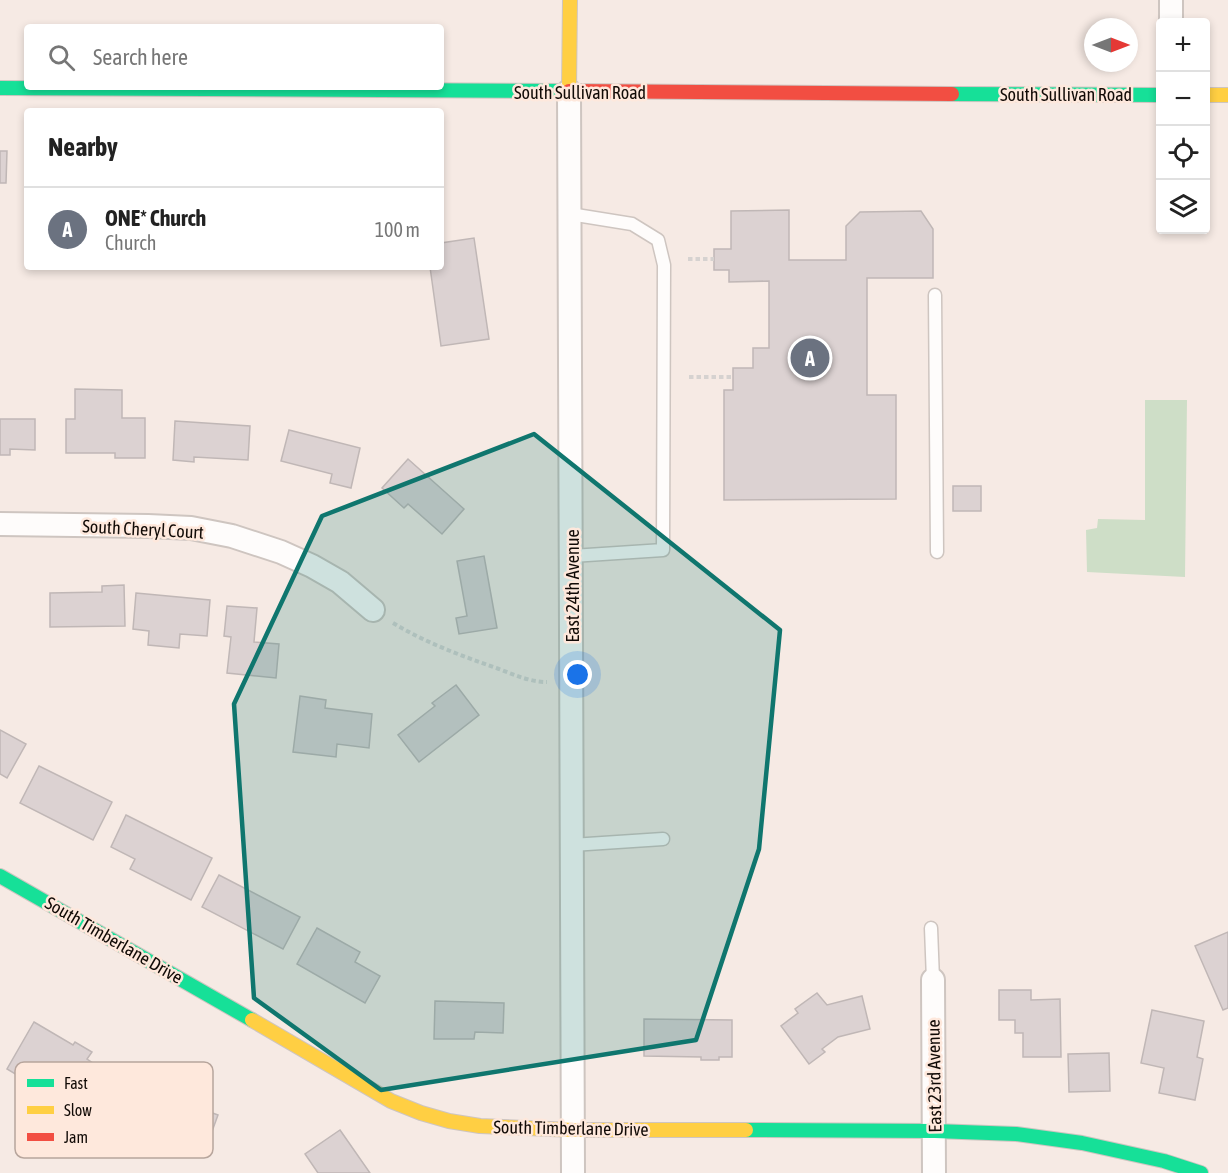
<!DOCTYPE html>
<html lang="en">
<head>
<meta charset="utf-8">
<style>
  :root { --surface:#fff; --page:#f6f6f6; --text:#222; --muted:#767676; --line:#e0e0e0; --accent:#1a73e8 }
  body { margin:0; font-family:"Asap Condensed",sans-serif; background:var(--page); color:var(--text) }
  .controls { position:absolute; right:18px; top:18px; display:grid; overflow:hidden; border-radius:6px; box-shadow:0 3px 9px #0003 }
  .controls button { width:54px; height:54px; display:grid; place-items:center; padding:0; border:0; border-bottom:2px solid var(--line); background:var(--surface); color:var(--text); font:30px sans-serif }
  .compass { position:absolute; left:1084px; top:18px; width:54px; height:54px; border-radius:50%; background:var(--surface); box-shadow:0 3px 9px #0003; rotate:90deg }
  .you { position:absolute; left:578px; top:675px; width:21px; height:21px; margin:-15px; border:4px solid #fff; border-radius:50%; background:#1a73e8; box-shadow:0 0 0 9px #1a73e833 }
  .badge { display:grid; place-items:center; width:39px; height:39px; border-radius:50%; background:var(--accent); color:#fff; font-size:20px; font-weight:700 }
  .pin { position:absolute; translate:-50% -50%; border:3px solid #fff; box-shadow:0 2px 6px #0006 }
  .list { margin:0; padding:0; list-style:none }
  h2 { display:flex; justify-content:space-between; align-items:center; height:78px; margin:0; padding:0 24px; font-size:26px }
  h2 small { font-size:20px; font-weight:400; color:var(--muted) }
  .list li { display:grid; grid-template-columns:39px 1fr auto; gap:18px; align-items:center; box-sizing:border-box; height:84px; padding:0 24px; border-top:2px solid var(--line) }
  .list b { display:block; font-size:22px; white-space:nowrap }
  .list p { margin:0; font-size:20px; white-space:nowrap; color:var(--muted) }
  .list em { font-size:20px; font-style:normal; color:var(--muted) }
  .icon { flex:none; width:33px; height:33px; fill:none; stroke:currentColor; stroke-width:2; stroke-linecap:round; stroke-linejoin:round }
  .map { position:relative; flex:none; width:1228px; height:1173px; overflow:hidden }
  .search { position:absolute; background:var(--surface); box-shadow:0 3px 9px #0003; left:24px; top:24px; width:420px; height:66px; display:flex; align-items:center; gap:15px; box-sizing:border-box; padding:0 21px; border-radius:6px; color:var(--muted); font-size:22px }
  .panel { position:absolute; background:var(--surface); box-shadow:0 3px 9px #0003; left:24px; top:108px; width:420px; height:162px; border-radius:6px }
  .map>svg:first-child { display:block }
  .green { fill:#cedec7 }
  .building { fill:#dcd2d2; stroke:#c0b7b6; stroke-width:1.5 }
  .lines { fill:none; stroke-linecap:round; stroke-linejoin:round }
  .lane-casing { stroke:#cec5c0; stroke-width:15 }
  .street-casing { stroke:#cec5c0; stroke-width:26 }
  .fast-casing { stroke:#cec5c0; stroke-width:16 }
  .slow-casing { stroke:#cec5c0; stroke-width:16 }
  .jam-casing { stroke:#cec5c0; stroke-width:16 }
  .path { stroke:#d6d2d0; stroke-width:4; stroke-dasharray:4.5 3; stroke-linecap:butt }
  .lane { stroke:#fefcfb; stroke-width:12 }
  .street { stroke:#fefcfb; stroke-width:22 }
  .fast { stroke:#16e098; stroke-width:14 }
  .slow { stroke:#ffcf43; stroke-width:14 }
  .jam { stroke:#f24e42; stroke-width:14 }
  .marked { fill:#0f766e; fill-opacity:0.2; stroke:#0f766e; stroke-width:4.5; stroke-linejoin:round }
  .labels { text-anchor:middle; dominant-baseline:central; stroke-width:5; stroke-linejoin:round; paint-order:stroke }
  .street-label { font-size:18px; fill:#110a06; stroke:#fee8dc }
  .key { fill:#fee8dc; stroke:#b7a59c; stroke-width:1.5 }
  .key-label { font-size:16px; fill:#110a06 }
</style>
</head>
<body>
<div class="map">
<svg width="1228" height="1173" viewBox="0 0 1228 1173">
  <rect width="100%" height="100%" fill="#f6eae4"/>
  <path class="green" d="M1145 400H1187L1185 577 1087 572 1086 530 1097 528 1098 519 1145 520Z"/>
  <g class="building">
    <path d="M0 151H7L6 183H0Z"/>
    <path d="M789 210V260H846V226L860 212 921 211 933 229V278H867V395H896V499L724 500V390H733V368H753V348H769V281L729 282V270H714V249H731V211Z"/>
    <path d="M474 238 489 339 441 346 430 267H441V243Z"/>
    <path d="M75 389 122 390V418H145V458H115V453H66V419H75Z"/>
    <path d="M0 419H35V450L10 449V455H0Z"/>
    <path d="M175 421 250 426 248 460 194 457V462L173 460Z"/>
    <path d="M289 430 360 448 351 488 330 483 332 474 281 461Z"/>
    <path d="M408 459 464 509 442 534 408 504 404 508 382 488Z"/>
    <rect x="953" y="486" width="28" height="25"/>
    <path d="M484 556 497 628 459 634 456 618 467 616 457 561Z"/>
    <path d="M124 585 125 626 50 627V593L102 592V586Z"/>
    <path d="M136 593 210 600 207 636 180 634 179 648 148 645 149 631 133 629Z"/>
    <path d="M227 606 257 608 254 642 279 644 276 678 227 673 231 637 224 636Z"/>
    <path d="M456 685 479 715 419 762 398 735 435 706 432 703Z"/>
    <path d="M300 696 326 700 325 708 372 714 369 748 337 744 336 757 293 752Z"/>
    <path d="M0 730 26 744 7 778 0 774Z"/>
    <path d="M39 766 112 802 93 840 20 803Z"/>
    <path d="M126 815 212 858 191 900 130 869 135 859 111 847Z"/>
    <path d="M219 875 300 917 283 949 202 907Z"/>
    <path d="M317 928 360 952 355 962 380 976 365 1003 297 964Z"/>
    <path d="M1228 932V1008L1223 1010 1195 946Z"/>
    <path d="M999 990H1031V1000L1060 999 1061 1057H1023V1033H1015V1020H999Z"/>
    <path d="M817 993 827 1005 862 996 870 1029 838 1037 822 1049 825 1052 809 1064 781 1026 798 1013 795 1009Z"/>
    <path d="M435 1001 504 1003 503 1033 475 1032 474 1039H434Z"/>
    <path d="M1152 1010 1204 1021 1197 1057 1203 1059 1195 1100 1159 1093 1164 1068 1141 1063Z"/>
    <path d="M644 1019 732 1020V1057H719V1060H701V1057L644 1056Z"/>
    <path d="M34 1022 73 1045 75 1042 92 1052 87 1059 102 1069 77 1111 7 1069Z"/>
    <path d="M1109 1053 1110 1091 1069 1092 1068 1054Z"/>
    <path d="M153 1091 218 1115 203 1156 139 1132Z"/>
    <path d="M340 1130 370 1173H318L305 1154Z"/>
  </g>
  <g class="lines">
    <g class="lane-casing">
      <g id="lane">
        <path d="M570 214 632 224 658 240 664 265 663 550 572 556"/>
        <path d="M935 295 937 552"/>
        <path d="M572 845 663 839"/>
        <path d="M931 928 933 980"/>
      </g>
    </g>
    <g class="street-casing">
      <g id="street">
        <path d="M1171 0V22"/>
        <path d="M569 91 573 1173"/>
        <path d="M0 524 148 526 191 528 232 536 281 552 312 566 340 582 373 610"/>
        <path d="M933 980 934 1173"/>
      </g>
    </g>
    <g class="fast-casing">
      <g id="fast">
        <path d="M0 88 569 91"/>
        <path d="M952 94 1160 95"/>
        <path d="M0 876 252 1020"/>
        <path d="M746 1130 935 1131 1016 1134 1082 1143 1164 1161 1201 1173"/>
      </g>
    </g>
    <g class="slow-casing">
      <g id="slow">
        <path d="M569 91 570 0"/>
        <path d="M1206 95H1228"/>
        <path d="M252 1020 391 1101 421 1113 449 1121 480 1126 574 1130H746"/>
      </g>
    </g>
    <g class="jam-casing">
      <path id="jam" d="M569 91 952 94"/>
    </g>
    <g class="path">
      <path d="M688 259H714"/>
      <path d="M689 377H733"/>
      <path d="M393 623C426 643 462 656 499 669 515 675 530 682 547 682"/>
    </g>
    <use href="#lane" class="lane"/>
    <use href="#street" class="street"/>
    <use href="#fast" class="fast"/>
    <use href="#slow" class="slow"/>
    <use href="#jam" class="jam"/>
  </g>
  <path class="marked" d="M534 434 780 630 759 849 696 1040 381 1090 254 998 234 704 322 516Z"/>
  <g class="labels">
    <g class="street-label">
      <text x="580" y="92">South Sullivan Road</text>
      <text x="1066" y="94">South Sullivan Road</text>
      <text transform="translate(143 529) rotate(3)">South Cheryl Court</text>
      <text transform="translate(572 586) rotate(-90)">East 24th Avenue</text>
      <text transform="translate(114 940) rotate(30)">South Timberlane Drive</text>
      <text transform="translate(934 1076) rotate(-91)">East 23rd Avenue</text>
      <text transform="translate(571 1128) rotate(1)">South Timberlane Drive</text>
    </g>
  </g>
  <rect x="15" y="1062" width="198" height="96" rx="9" class="key"/>
  <rect x="27" y="1079" width="27" height="8" fill="#16e098"/>
  <rect x="27" y="1106" width="27" height="8" fill="#ffcf43"/>
  <rect x="27" y="1133" width="27" height="8" fill="#f24e42"/>
  <g class="key-label">
    <text x="64" y="1089">Fast</text>
    <text x="64" y="1116">Slow</text>
    <text x="64" y="1143">Jam</text>
  </g>
</svg>
<div class="controls">
<button>+</button>
<button>−</button>
<button><svg class="icon" aria-label="locate" viewBox="0 0 24 24"><circle cx="12" cy="12" r="6"/><path d="M12 2v4M12 18v4M2 12h4M18 12h4"/></svg></button>
<button><svg class="icon" aria-label="layers" viewBox="0 0 24 24"><path d="M12 4l9 5-9 5-9-5zM3 14l9 5 9-5"/></svg></button>
</div>
<svg class="compass" viewBox="-18 -18 36 36"><path d="M0-13l5 13h-10z" fill="#e53935"/><path d="M0 13l5-13h-10z" fill="#767676"/></svg>
<div class="you"></div>
<div class="pin badge" style="left:810px;top:358px;background:#6b7280">A</div>
<div class="search"><svg class="icon" aria-label="search" viewBox="0 0 24 24"><circle cx="10" cy="10" r="6"/><path d="M15 15l6 6"/></svg>Search here</div>
<section class="panel">
<h2>Nearby<small></small></h2>
<ul class="list">
<li><span class="badge" style="background:#6b7280">A</span><div><b>ONE* Church</b><p>Church</p></div><em>100 m</em></li>
</ul>
</section>
</div>
</body>
</html>
